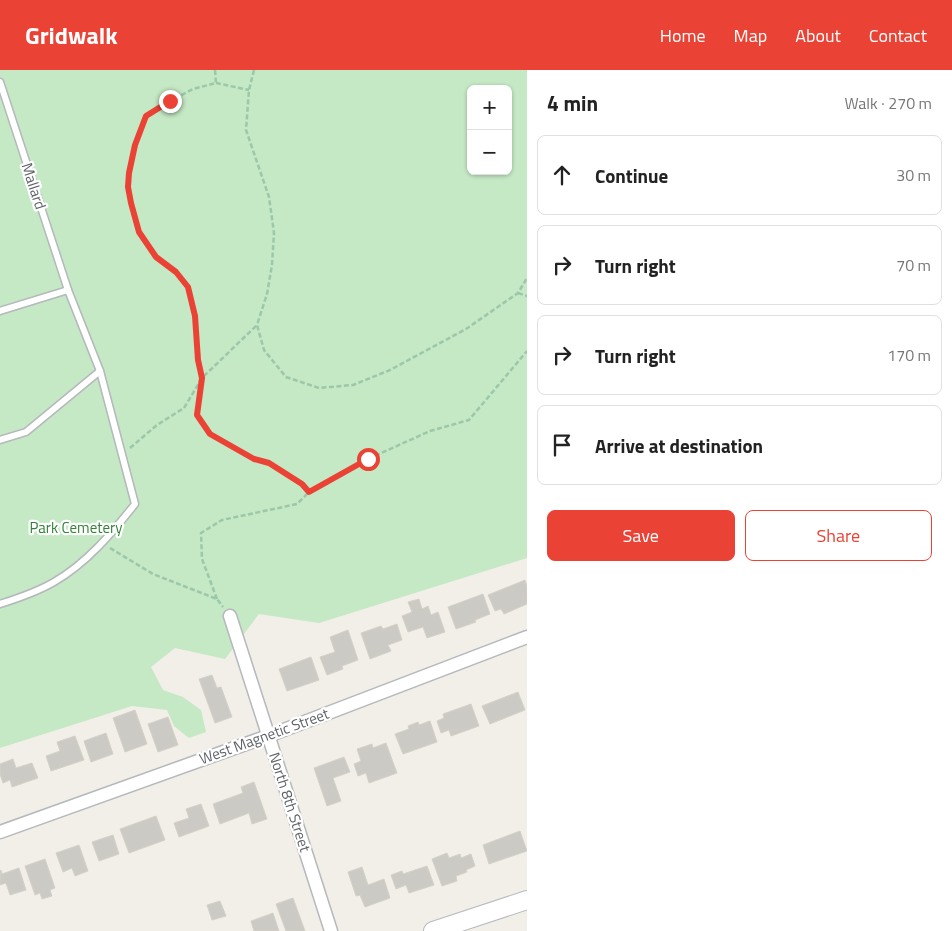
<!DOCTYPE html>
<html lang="en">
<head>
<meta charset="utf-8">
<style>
  :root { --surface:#fff; --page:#f6f6f6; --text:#222; --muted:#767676; --line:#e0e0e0; --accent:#ea4335 }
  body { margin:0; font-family:"Titillium Web",sans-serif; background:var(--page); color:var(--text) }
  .controls { position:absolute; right:15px; top:15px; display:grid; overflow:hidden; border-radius:8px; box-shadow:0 1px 4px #0004 }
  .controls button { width:45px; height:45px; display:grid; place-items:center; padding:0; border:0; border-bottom:1px solid var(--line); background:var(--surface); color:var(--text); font:25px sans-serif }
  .stop { position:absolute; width:15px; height:15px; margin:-11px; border:4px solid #ea4335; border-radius:50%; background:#fff }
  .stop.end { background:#ea4335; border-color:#fff; box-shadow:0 1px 5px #0008 }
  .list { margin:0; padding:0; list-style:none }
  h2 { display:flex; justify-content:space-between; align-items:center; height:65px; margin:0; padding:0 20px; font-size:21px }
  h2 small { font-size:16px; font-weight:400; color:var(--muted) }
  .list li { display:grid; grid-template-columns:32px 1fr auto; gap:15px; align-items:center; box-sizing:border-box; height:80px; margin:0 10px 10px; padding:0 10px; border:1px solid var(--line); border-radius:8px }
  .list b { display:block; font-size:19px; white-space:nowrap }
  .list em { font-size:16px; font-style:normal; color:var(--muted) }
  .actions { display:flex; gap:10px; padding:15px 20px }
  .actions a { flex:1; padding:11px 0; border:1px solid var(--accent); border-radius:8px; text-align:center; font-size:18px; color:var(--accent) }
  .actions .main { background:var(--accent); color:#fff }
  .icon { flex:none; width:28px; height:28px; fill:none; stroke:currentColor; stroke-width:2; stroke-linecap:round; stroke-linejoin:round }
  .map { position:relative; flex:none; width:527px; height:861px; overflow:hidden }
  header { display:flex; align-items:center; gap:30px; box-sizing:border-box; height:70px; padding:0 25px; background:var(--accent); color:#fff }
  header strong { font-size:24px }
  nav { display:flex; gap:28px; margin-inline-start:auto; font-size:18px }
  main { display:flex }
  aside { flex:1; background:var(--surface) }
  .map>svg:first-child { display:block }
  .green { fill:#c5e8c5; fill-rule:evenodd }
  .building { fill:#cccac5; stroke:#d6d1c6 }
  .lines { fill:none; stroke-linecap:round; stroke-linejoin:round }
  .lane-casing { stroke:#b5b8bc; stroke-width:9 }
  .street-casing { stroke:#b5b8bc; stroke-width:15 }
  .secondary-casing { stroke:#b6babf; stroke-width:20 }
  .path { stroke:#9cc7a9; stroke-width:2.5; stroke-dasharray:5 2.5; stroke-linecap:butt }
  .lane { stroke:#fff; stroke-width:6 }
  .street { stroke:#fff; stroke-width:12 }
  .secondary { stroke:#fff; stroke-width:18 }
  .route { stroke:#ea4335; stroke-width:6 }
  .labels { text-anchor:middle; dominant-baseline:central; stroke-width:4.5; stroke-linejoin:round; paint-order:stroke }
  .street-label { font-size:15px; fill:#5f6368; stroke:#fff }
  .park-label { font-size:15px; fill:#348238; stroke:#fff }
</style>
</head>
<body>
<header>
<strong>Gridwalk</strong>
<nav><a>Home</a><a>Map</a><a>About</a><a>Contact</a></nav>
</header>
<main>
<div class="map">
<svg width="527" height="861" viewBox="0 0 527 861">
  <rect width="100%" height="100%" fill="#f1efe8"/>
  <path class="green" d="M0 0H527V488L319 553 259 544 225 589 175 578 151 597 163 620 183 627 201 640 206 662 189 668 174 656 167 640 132 636 0 678ZM471 19H508V101H471Z"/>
  <g class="building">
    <path d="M525 510 527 516V534L504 544 501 539 495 541 488 525Z"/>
    <path d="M483 524 490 544 475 550 476 552 456 559 448 537Z"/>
    <path d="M419 529 422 539 428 536 431 545 438 542 445 562 427 568 423 557 408 562 402 546 412 542 408 532Z"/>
    <path d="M397 554 402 570 388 575 391 581 370 589 361 563 381 556 383 559Z"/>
    <path d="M348 560 358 590 342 596 343 599 327 605 320 587 335 582 330 567Z"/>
    <path d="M311 587 319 610 287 621 279 599Z"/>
    <path d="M212 605 217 618 221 617 232 647 215 653 199 609Z"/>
    <path d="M518 622 525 640 490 654 482 636Z"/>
    <path d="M471 634 479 656 451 666 449 660 441 663 437 651 444 648 443 644Z"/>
    <path d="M135 640 147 674 125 682 113 648Z"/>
    <path d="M168 647 178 675 158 682 148 654Z"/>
    <path d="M430 651 437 672 403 684 395 664 409 659 408 656 418 652 419 655Z"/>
    <path d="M106 663 113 684 91 692 84 671Z"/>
    <path d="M75 666 84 690 51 701 46 686 60 681 57 672Z"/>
    <path d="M386 673 397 703 369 713 366 703 358 706 354 694 361 691 357 679 372 674 373 678Z"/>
    <path d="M344 687 350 702 333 708 341 731 327 736 314 698Z"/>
    <path d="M13 689 16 698 32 693 38 708 12 717 10 710 3 713 0 704V694Z"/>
    <path d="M254 712 267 749 252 754 249 743 220 754 213 734 243 723 241 717Z"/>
    <path d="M201 734 209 756 179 767 174 753 189 748 186 739Z"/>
    <path d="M156 746 165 770 129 783 120 759Z"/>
    <path d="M520 761 527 781 489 794 483 775Z"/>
    <path d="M113 765 119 784 99 791 92 772Z"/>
    <path d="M79 775 88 801 75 806 72 798 63 802 56 783Z"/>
    <path d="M447 783 449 788 460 784 461 788 471 784 475 796 466 800 467 802 456 806 457 811 442 816 432 789Z"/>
    <path d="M45 789 55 818 50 820 52 826 42 829 40 823 35 825 25 796Z"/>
    <path d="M427 796 434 815 409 823 406 815 396 819 391 805 402 801 403 804Z"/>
    <path d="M362 797 368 815 384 809 390 828 365 837 360 825 356 826 348 802Z"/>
    <path d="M19 798 26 820 10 825 6 813 0 815V801L1 800 2 804Z"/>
    <path d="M293 828 305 861H286L276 834Z"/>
    <path d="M220 831 226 846 212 850 207 835Z"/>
    <path d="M273 843 279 861H254L251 851Z"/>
  </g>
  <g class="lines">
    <g class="lane-casing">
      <g id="lane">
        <path d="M0 12 68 220 100 301 135 434C112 463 87 493 54 512 37 522 19 528 0 534"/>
        <path d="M0 241 68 220"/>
        <path d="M0 370 26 362 100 301"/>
      </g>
    </g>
    <g class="street-casing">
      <g id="street">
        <path d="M230 546 331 861"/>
        <path d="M0 762 268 666 527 567"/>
      </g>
    </g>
    <g class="secondary-casing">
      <path id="secondary" d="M433 861 527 830"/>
    </g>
    <g class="path">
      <path d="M215 0 216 13 193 19 170 31 146 46 135 75 129 103 128 117 131 133 139 162 156 187 176 202 188 217 195 246 198 290 202 308 197 345 210 364 254 389 269 393 302 414 309 422"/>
      <path d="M254 0 249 20 246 60 269 127 274 163 272 195 267 224 257 255 264 280 286 307 319 318 353 315 390 300 466 259 518 223 527 208"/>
      <path d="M216 13 249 20"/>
      <path d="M518 223 527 226"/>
      <path d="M130 378 157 355 184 338 202 308 257 255"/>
      <path d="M110 478 153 504 217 529 223 537"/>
      <path d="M217 529 202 489 201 463 222 450 297 434 309 422 368 389 430 361 469 350 527 281"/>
    </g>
    <use href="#lane" class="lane"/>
    <use href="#street" class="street"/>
    <use href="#secondary" class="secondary"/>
  </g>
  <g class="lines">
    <path class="route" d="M170 31 146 46 135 75 129 103 128 117 131 133 139 162 156 187 176 202 188 217 195 246 198 290 202 308 197 345 210 364 254 389 269 393 302 414 309 422 368 389"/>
  </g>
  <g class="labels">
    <g class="street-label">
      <text transform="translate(34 116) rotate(72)">Mallard</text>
      <text transform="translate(264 666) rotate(-20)">West Magnetic Street</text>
      <text transform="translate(290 732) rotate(72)">North 8th Street</text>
    </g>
    <g class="park-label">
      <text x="76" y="457">Park Cemetery</text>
    </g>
  </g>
</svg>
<div class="controls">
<button>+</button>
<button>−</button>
</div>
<div class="stop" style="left:368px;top:389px"></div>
<div class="stop end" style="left:170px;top:31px"></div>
</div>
<aside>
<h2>4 min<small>Walk · 270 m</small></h2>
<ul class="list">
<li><svg class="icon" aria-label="ahead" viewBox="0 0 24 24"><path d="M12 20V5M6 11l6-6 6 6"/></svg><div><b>Continue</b></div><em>30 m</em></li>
<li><svg class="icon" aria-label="right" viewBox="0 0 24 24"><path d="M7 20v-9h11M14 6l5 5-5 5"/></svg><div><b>Turn right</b></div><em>70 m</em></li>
<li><svg class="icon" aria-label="right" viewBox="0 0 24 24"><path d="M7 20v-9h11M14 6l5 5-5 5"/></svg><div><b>Turn right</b></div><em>170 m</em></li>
<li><svg class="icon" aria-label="arrive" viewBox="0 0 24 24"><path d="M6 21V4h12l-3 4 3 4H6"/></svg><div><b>Arrive at destination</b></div></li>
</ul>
<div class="actions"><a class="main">Save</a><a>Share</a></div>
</aside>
</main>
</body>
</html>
